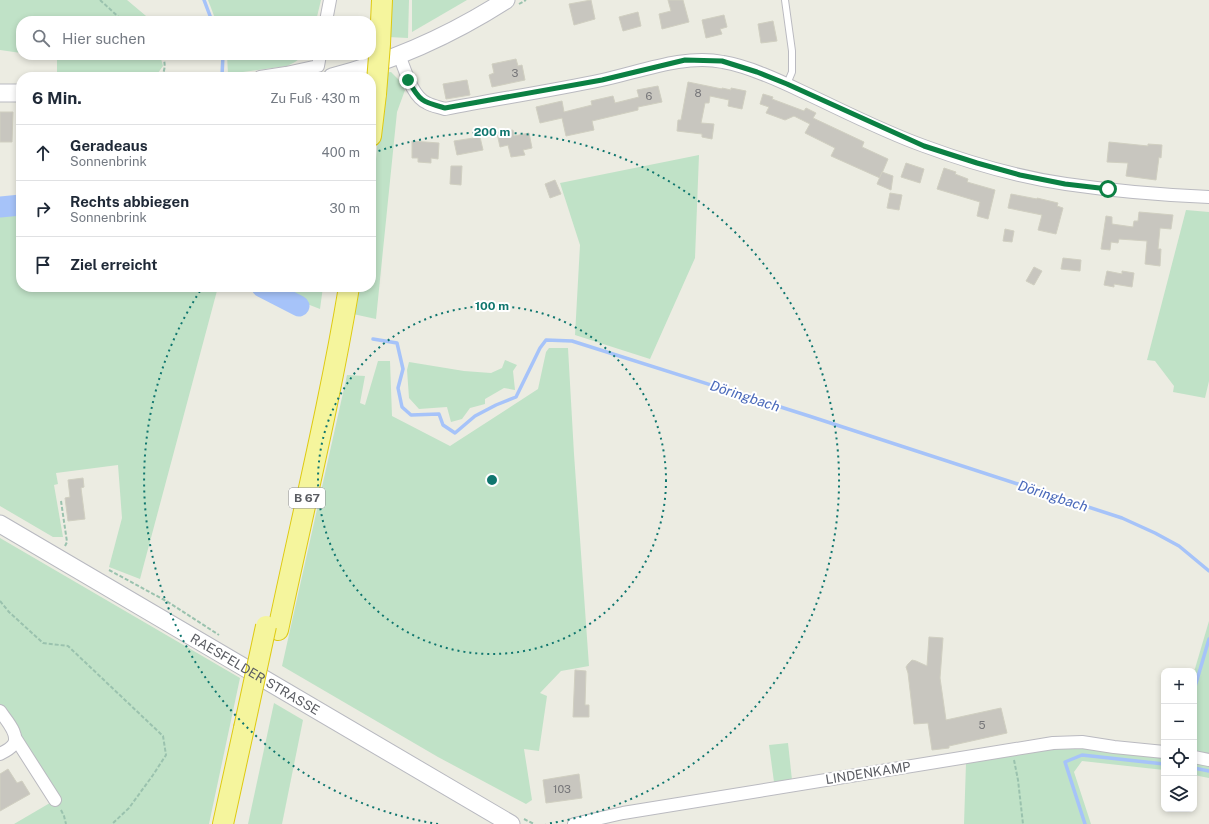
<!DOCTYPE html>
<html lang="de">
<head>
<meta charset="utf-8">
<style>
  :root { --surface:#fff; --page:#f2f2f3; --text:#1f2937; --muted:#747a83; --line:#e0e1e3 }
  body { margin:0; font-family:"Public Sans",sans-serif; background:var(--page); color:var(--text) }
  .controls { position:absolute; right:12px; bottom:12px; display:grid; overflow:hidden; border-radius:8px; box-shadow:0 2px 6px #0003 }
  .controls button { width:36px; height:36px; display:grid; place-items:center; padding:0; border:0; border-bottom:1px solid var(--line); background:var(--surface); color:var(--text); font:20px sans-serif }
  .stop { position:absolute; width:12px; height:12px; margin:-9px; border:3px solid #0b8043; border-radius:50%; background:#fff }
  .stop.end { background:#0b8043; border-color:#fff; box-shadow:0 1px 4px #0008 }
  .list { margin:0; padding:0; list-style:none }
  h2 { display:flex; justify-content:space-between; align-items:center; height:52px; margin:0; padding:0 16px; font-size:17px }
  h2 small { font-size:13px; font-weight:400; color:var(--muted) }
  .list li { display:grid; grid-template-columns:26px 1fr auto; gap:12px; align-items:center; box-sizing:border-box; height:56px; padding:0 16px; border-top:1px solid var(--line) }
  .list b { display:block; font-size:15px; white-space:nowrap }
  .list p { margin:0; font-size:13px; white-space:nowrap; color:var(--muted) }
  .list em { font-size:13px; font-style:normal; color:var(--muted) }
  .icon { flex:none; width:22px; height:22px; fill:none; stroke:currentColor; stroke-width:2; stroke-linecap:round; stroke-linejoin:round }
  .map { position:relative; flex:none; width:1209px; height:824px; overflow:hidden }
  .search { position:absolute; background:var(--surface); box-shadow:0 2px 6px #0003; left:16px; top:16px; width:360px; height:44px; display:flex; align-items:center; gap:10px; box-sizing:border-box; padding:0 14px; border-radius:16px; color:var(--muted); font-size:15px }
  .panel { position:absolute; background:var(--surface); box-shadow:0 2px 6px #0003; left:16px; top:72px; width:360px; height:220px; border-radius:16px }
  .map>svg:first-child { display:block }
  .green { fill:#c0e2c7 }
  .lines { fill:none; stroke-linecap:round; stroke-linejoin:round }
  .stream { stroke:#a6c3f9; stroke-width:3.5 }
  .river { stroke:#a6c3f9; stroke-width:21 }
  .building { fill:#c8c6bf; stroke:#d0cfc1 }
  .service-casing { stroke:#babac0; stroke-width:8 }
  .minor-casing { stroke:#babac0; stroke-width:14 }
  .secondary-casing { stroke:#b8b9c0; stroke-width:19 }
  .trunk-casing { stroke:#deca10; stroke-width:22 }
  .path { stroke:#9ac2ae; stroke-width:2; stroke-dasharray:4 2; stroke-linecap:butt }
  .service { stroke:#fff; stroke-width:6 }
  .minor { stroke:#fff; stroke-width:12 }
  .secondary { stroke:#fff; stroke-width:17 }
  .trunk { stroke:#f5f59d; stroke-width:20 }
  .trunk-bridge-casing { stroke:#deca10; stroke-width:22; stroke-linecap:butt }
  .trunk-bridge { stroke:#f5f59d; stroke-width:20 }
  .route { stroke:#0b8043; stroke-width:5 }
  .ring { fill:none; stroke:#0f766e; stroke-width:2; stroke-dasharray:2 4 }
  .labels { text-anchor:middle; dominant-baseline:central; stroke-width:4; stroke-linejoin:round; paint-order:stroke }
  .number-label { font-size:11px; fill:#767679 }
  .shield { fill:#fff; stroke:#8c8d91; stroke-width:1 }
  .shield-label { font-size:12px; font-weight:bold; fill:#5a5c62 }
  .street-label { font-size:13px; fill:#5a5c62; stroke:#fff }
  .water-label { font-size:14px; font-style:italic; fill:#4a69ba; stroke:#fff }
  .centre { fill:#0f766e; stroke:#fff; stroke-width:2 }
  .ring-label { font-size:12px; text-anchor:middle; font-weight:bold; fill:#0f766e; stroke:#fff; stroke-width:4; stroke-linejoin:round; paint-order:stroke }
</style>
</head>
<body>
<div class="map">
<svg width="1209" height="824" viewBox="0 0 1209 824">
  <rect width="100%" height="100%" fill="#ecece2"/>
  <g class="green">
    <path d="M0 0H127L152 21H21V53L0 50Z"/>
    <path d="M208 0H321L316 21H216Z"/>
    <path d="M389 0H409L408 38 388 37Z"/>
    <path d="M412 0H467L412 32Z"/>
    <path d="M44 55H160L163 66 155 77H57V56Z"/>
    <path d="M227 55H305L295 62 287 66 228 74Z"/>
    <path d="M391 72 400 81 405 90 397 112 376 319 353 314 358 287H371V198L376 159 384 73Z"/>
    <path d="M699 155 695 258 650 359 575 335 580 245 560 183Z"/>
    <path d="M1186 210 1209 212V381L1205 398 1173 392 1174 386 1155 361 1147 360Z"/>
    <path d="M21 211V287H218L140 579 109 567 122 518 118 465 56 473 58 484 54 485 63 537H53L0 506V213Z"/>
    <path d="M283 287H323L320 309 302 302 295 294Z"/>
    <path d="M549 348H568L574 454 589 666 561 671 540 693 547 696 539 751 524 749 532 800 526 804 438 757 282 666 347 375 365 376 360 403 365 405 378 361H390L392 416 450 446 538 389 546 352Z"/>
    <path d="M505 360 517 365 513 371 515 390 504 388 485 399V404L470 408 462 419 451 422 447 407 419 409 409 398 407 370 409 362 464 371 491 373 502 368Z"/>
    <path d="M0 538 240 678 209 824H14L55 800 0 706Z"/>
    <path d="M1209 621V754L1194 751V672Z"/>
    <path d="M274 703 303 720 282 824H248Z"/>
    <path d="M788 743 792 780 774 782 769 745Z"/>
    <path d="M1085 748 1164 757V770L1082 761 1074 772 1091 824H964L966 763 1052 749Z"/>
    <path d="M1194 762 1209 764V778L1194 775Z"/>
  </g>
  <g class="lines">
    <g class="stream">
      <path d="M204 0 212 21"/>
      <path d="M222 76 223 55"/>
      <path d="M373 339 397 343 403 369 398 388 402 407 411 415 439 414 443 425 455 433 475 416 496 405 516 397 540 348 546 340 572 341 809 416 1122 518 1155 533 1179 546 1209 571"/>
      <path d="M1194 690 1209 639"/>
      <path d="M1194 768 1209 771"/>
      <path d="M1085 824 1065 762 1082 755 1164 764"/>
    </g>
    <g class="river">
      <path d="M0 207 21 205"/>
      <path d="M262 287 299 306"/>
    </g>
  </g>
  <g class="building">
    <path d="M591 0 595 19 574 25 569 4Z"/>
    <path d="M668 0H683L689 22 662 29 659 14 671 11Z"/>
    <path d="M638 12 641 26 623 31 619 17Z"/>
    <path d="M724 15 727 27 720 29 722 34 706 38 702 20Z"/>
    <path d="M773 21 777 41 761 43 758 24Z"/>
    <path d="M516 59 518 66 522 65 525 80 492 87 489 75 494 73 492 64Z"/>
    <path d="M467 80 470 95 446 99 443 84Z"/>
    <path d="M688 82 722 89V88L731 90V88L746 91 742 109 728 106 729 100 710 96 709 103H705L701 123 714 124 712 139 702 137V134L677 131 678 120H681Z"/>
    <path d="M658 86 662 102 638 107V110L592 121 594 130 566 136 562 118 540 123 536 107 562 101 564 112 592 105 591 101 613 96 615 103 639 97 637 90Z"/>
    <path d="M763 94 773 97 772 99 804 111 806 108 816 113 813 118 864 142 862 147 888 159 880 178 831 156 835 148 805 133 810 124 794 116 785 120 766 113 769 107 760 104Z"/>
    <path d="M0 112H13L12 142H0Z"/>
    <path d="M513 130 514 136 529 133 532 148 523 150 525 155 511 157 508 145 500 147 497 133Z"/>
    <path d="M480 137 483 150 457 155 454 141Z"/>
    <path d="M412 141 439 143 438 159 431 158V163L418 162V158H412Z"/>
    <path d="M1109 142 1148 146V144L1162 145 1161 158 1159 157 1156 180 1126 176 1128 163 1107 162Z"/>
    <path d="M906 163 924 169 920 183 901 177Z"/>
    <path d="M451 166H462L461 185 450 184Z"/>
    <path d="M944 168 956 172 955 174 968 179 967 182 995 190 988 219 977 216 980 202 937 189Z"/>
    <path d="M882 172 893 176 891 190 877 184Z"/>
    <path d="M555 180 561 194 550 198 545 184Z"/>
    <path d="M890 193 902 195 899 210 887 208Z"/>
    <path d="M1011 194 1037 199V198L1058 203 1057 206 1063 208 1056 234 1038 230 1042 215 1008 208Z"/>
    <path d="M1139 212 1173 215 1171 229 1160 228 1158 249H1161L1160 266 1145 264 1147 241 1119 239 1118 243 1111 242 1110 250 1101 249 1106 216 1112 217V224L1133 227 1134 221H1138Z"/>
    <path d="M1005 229 1014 231 1012 242 1003 241Z"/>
    <path d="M1063 258 1081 260 1080 271 1061 269Z"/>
    <path d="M1034 267 1042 271 1034 285 1026 281Z"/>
    <path d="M1107 271 1122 274V271L1134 273 1132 287 1114 284V287L1104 285Z"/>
    <path d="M83 478 84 487 81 488 85 519 68 521 65 498 70 497 68 480Z"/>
    <path d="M929 637 943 638 940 678 946 720 1001 708 1007 733 949 746V748L932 750 928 723 914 724 908 673 906 667 908 664 912 660 916 661 927 666Z"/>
    <path d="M575 670 586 671 585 705H589V717H573Z"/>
    <path d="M8 769 17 783 22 781 30 794 0 811V774Z"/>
    <path d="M579 774 582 798 546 803 543 780Z"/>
  </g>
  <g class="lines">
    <g class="service-casing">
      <path id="service" d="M785 0 792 51V72L787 84"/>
    </g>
    <g class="minor-casing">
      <g id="minor">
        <path d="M326 21 330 0"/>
        <path d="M399 55C405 69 412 97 427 103 432 106 439 107 445 109 497 99 550 91 602 80 640 72 684 54 723 62 748 66 778 80 801 91 842 110 882 131 924 146 970 163 1018 177 1066 184 1114 191 1161 195 1209 197"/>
        <path d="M260 77 286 73 318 66 320 55"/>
        <path d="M0 711C5 719 21 735 13 745 10 749 4 752 0 754"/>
        <path d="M16 739 55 800"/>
        <path d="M1194 757 1209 760"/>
        <path d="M574 824 623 813 1053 743 1082 742 1114 747 1164 752"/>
      </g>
    </g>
    <g class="secondary-casing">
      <g id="secondary">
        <path d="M332 77C393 61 453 34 506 0"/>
        <path d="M0 93H21"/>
        <path id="s1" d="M0 524 511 824"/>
      </g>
    </g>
    <g class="trunk-casing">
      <g id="trunk">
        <path d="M380 44 382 0"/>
        <path d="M371 136 376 94"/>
        <path d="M278 630C302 516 330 402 349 287"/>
        <path d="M223 824 244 728"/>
      </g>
    </g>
    <g class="path">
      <path d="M100 0 123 21"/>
      <path d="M519 4 526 0"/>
      <path d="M161 77C166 69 165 64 163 55"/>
      <path d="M61 501 67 542 65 546"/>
      <path d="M109 570 168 602 219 635"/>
      <path d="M0 601 9 612 43 643 68 646 163 736 166 755 153 775 129 808 112 824"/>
      <path d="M1014 760 1018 780 1023 824"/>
      <path d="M61 810 64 816 66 824"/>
      <path d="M524 819 534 824"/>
    </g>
    <use href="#service" class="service"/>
    <use href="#minor" class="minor"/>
    <use href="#secondary" class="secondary"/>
    <use href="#trunk" class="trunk"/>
    <g class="trunk-bridge-casing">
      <g id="trunk-bridge">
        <path d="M376 94 380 44"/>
        <path d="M244 728 266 626"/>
      </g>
    </g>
    <use href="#trunk-bridge" class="trunk-bridge"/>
  </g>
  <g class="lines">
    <path class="route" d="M408 80C420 102 423 102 445 108L602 80 685 60 722 61 757 72 787 84 924 146 977 163 1020 175 1065 184 1108 189"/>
  </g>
  <g class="ring">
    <circle cx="492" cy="480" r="174"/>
    <path d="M438 824A348 348 0 0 1 202 288M373 153A348 348 0 1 1 546 824"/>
  </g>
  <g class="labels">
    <g class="number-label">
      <text x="515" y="73">3</text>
      <text x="698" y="93">8</text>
      <text x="649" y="96">6</text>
      <text x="982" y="725">5</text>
      <text x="562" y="789">103</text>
    </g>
    <rect class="shield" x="289" y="488" width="36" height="20" rx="3"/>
    <g class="shield-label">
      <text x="307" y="498">B 67</text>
    </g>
    <g class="street-label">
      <text stroke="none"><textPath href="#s1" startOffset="296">RAESFELDER STRASSE</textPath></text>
      <text transform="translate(868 773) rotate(-9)">LINDENKAMP</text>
    </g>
    <g class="water-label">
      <text transform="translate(745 396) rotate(18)">Döringbach</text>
      <text transform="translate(1053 496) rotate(18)">Döringbach</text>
    </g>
  </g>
  <circle cx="492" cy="480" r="6" class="centre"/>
  <g class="ring-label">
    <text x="492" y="136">200 m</text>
    <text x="492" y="310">100 m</text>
  </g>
</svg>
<div class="controls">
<button>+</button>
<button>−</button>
<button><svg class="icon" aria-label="locate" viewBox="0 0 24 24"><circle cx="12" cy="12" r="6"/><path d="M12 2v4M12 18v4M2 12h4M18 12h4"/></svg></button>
<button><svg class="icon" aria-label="layers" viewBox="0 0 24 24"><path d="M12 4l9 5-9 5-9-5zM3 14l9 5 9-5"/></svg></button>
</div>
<div class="stop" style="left:1108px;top:189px"></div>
<div class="stop end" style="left:408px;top:80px"></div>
<div class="search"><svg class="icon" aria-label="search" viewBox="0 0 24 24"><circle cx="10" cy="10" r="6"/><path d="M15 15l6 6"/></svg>Hier suchen</div>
<section class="panel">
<h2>6 Min.<small>Zu Fuß · 430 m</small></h2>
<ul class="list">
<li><svg class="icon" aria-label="ahead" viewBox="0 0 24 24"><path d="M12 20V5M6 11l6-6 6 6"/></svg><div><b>Geradeaus</b><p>Sonnenbrink</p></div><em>400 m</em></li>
<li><svg class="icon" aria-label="right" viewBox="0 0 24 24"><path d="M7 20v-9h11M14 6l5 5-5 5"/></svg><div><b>Rechts abbiegen</b><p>Sonnenbrink</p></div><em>30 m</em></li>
<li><svg class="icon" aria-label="arrive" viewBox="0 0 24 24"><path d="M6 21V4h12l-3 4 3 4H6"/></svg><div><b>Ziel erreicht</b></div></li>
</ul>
</section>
</div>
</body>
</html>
